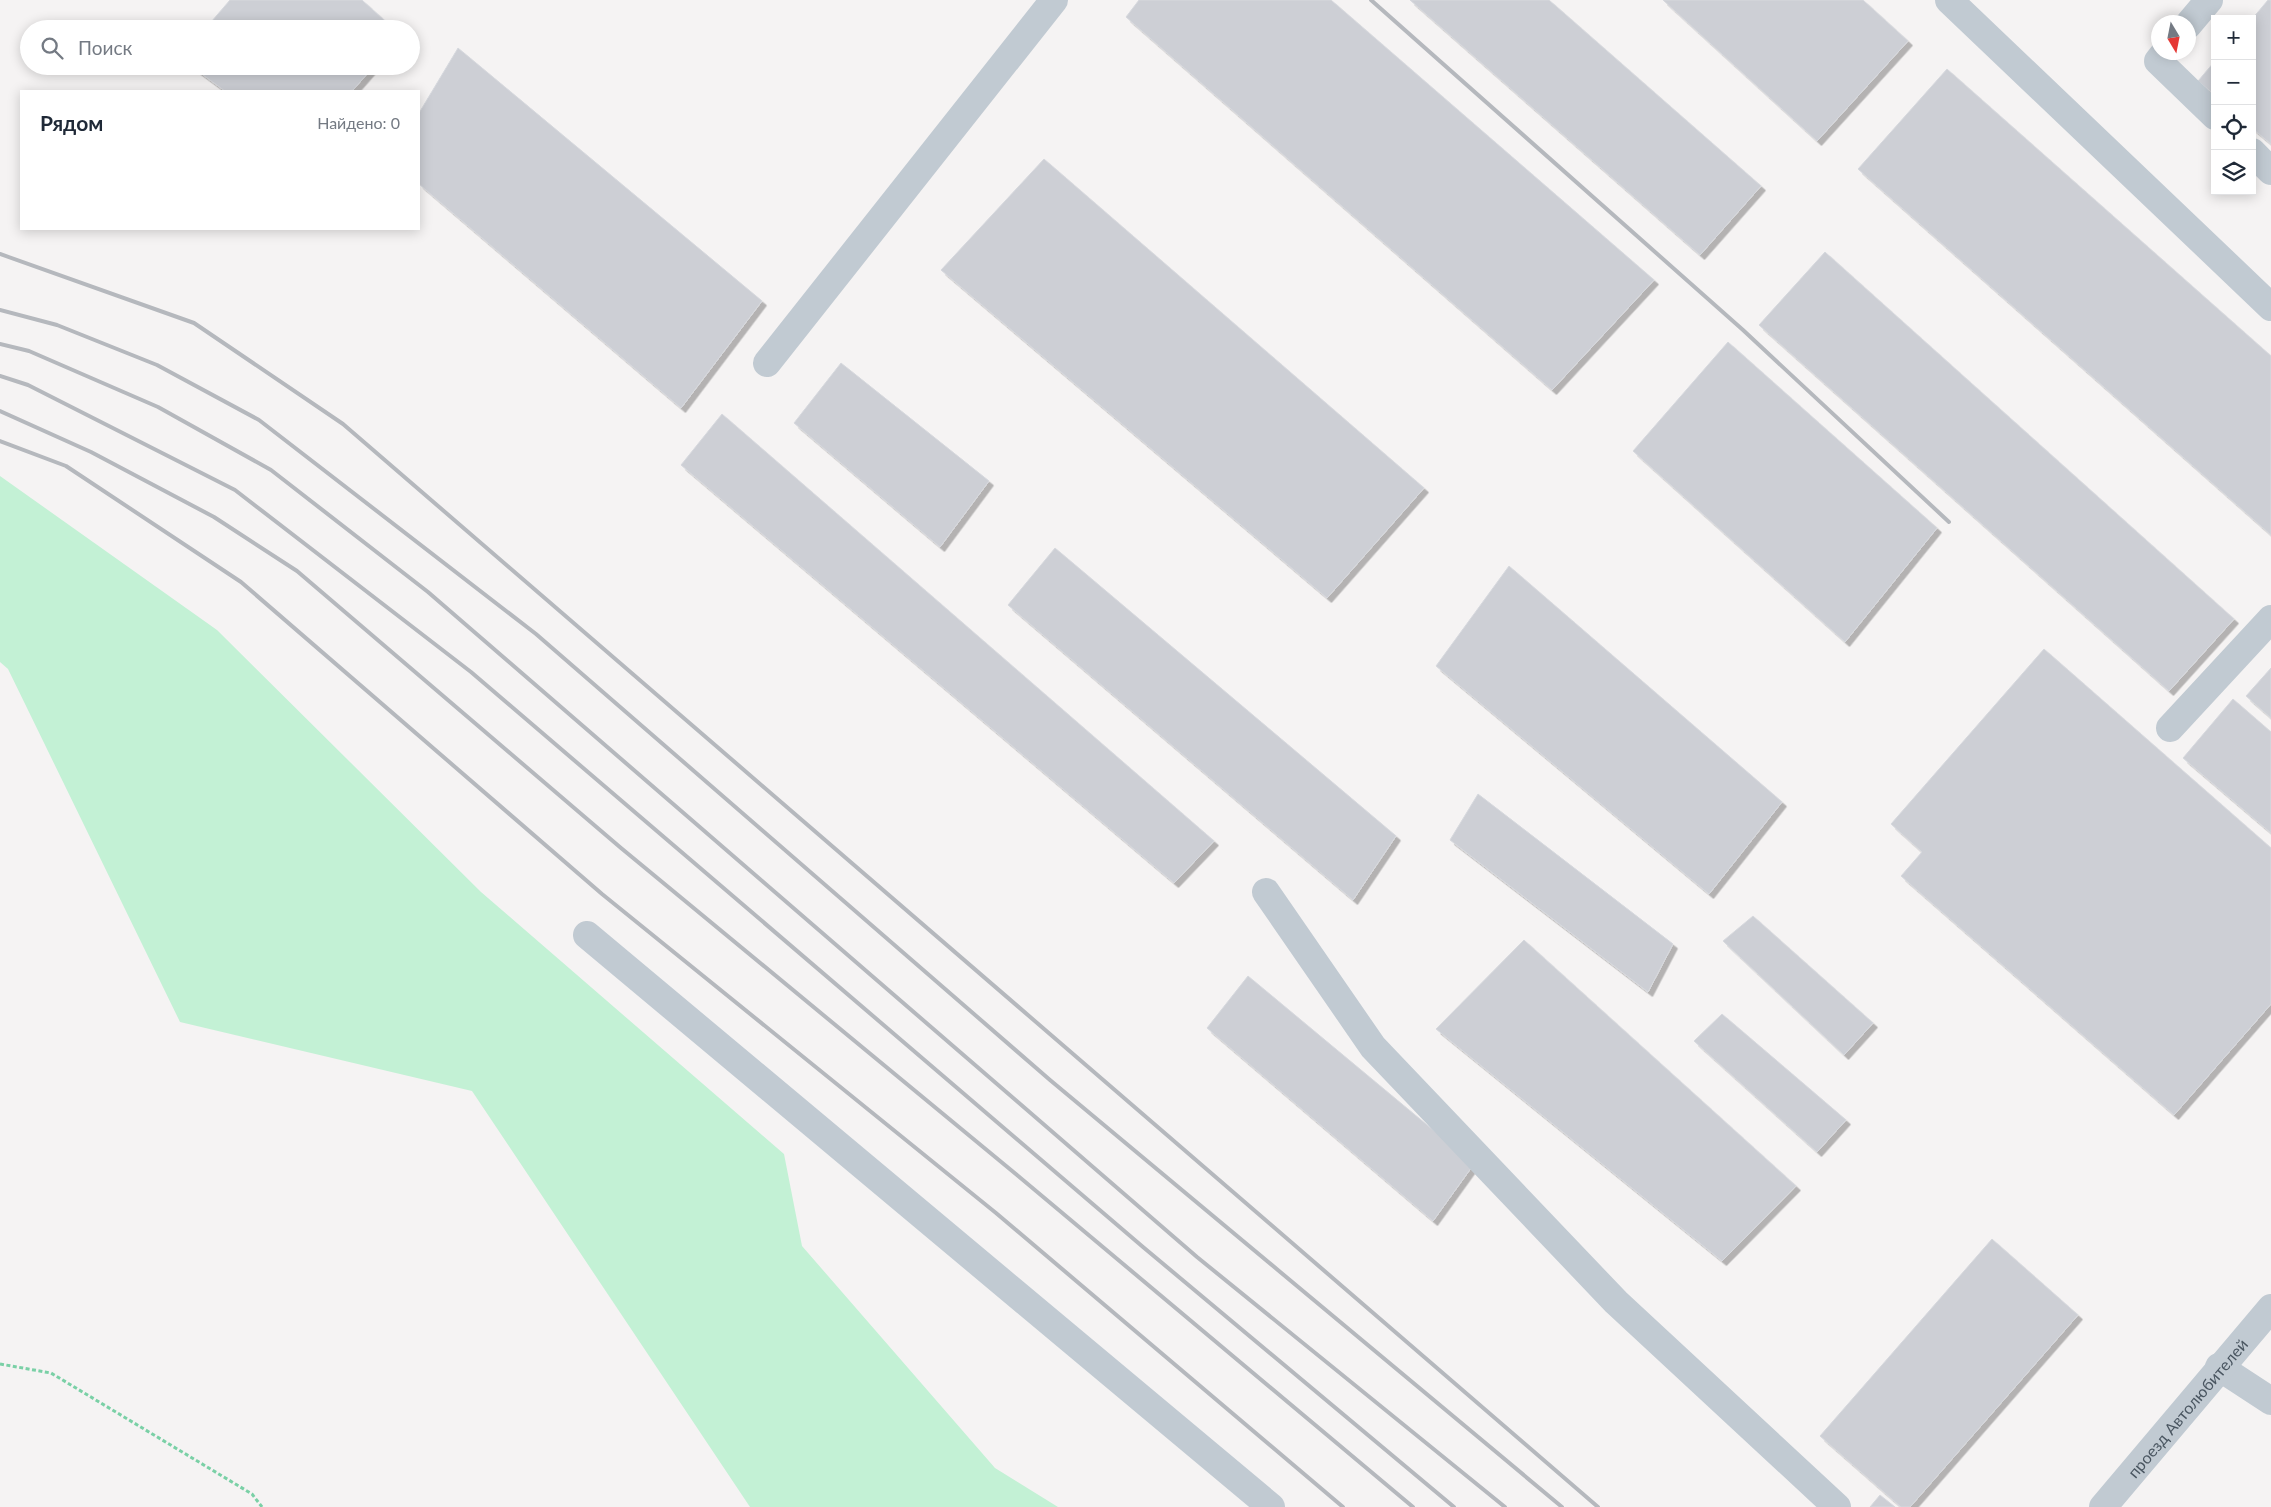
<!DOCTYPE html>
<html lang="ru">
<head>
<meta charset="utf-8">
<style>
  :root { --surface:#fff; --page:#f2f2f3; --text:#1f2937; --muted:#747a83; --line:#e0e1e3 }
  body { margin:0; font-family:Lato,sans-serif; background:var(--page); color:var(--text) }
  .controls { position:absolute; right:15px; top:15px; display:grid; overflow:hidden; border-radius:0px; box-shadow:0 2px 12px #0003 }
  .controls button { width:45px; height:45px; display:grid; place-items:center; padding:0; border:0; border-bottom:1px solid var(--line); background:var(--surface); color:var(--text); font:25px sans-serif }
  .compass { position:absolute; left:2151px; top:15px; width:45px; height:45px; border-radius:50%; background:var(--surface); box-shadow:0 2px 12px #0003; rotate:170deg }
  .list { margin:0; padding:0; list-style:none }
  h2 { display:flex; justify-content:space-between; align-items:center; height:65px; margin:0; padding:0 20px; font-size:21px }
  h2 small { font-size:16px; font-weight:400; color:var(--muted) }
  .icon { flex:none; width:28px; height:28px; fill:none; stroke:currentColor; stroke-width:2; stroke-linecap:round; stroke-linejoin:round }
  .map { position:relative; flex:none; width:2271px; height:1507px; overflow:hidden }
  .search { position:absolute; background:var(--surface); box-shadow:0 2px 12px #0003; left:20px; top:20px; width:400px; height:55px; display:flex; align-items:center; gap:12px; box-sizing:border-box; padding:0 18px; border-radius:28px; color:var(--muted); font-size:19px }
  .panel { position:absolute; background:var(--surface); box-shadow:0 2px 12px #0003; left:20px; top:90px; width:400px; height:140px; border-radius:0px }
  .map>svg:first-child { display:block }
  .green { fill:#c3f1d5 }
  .building { fill:#cdcfd5; stroke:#d7d9de; filter:url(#shadow) }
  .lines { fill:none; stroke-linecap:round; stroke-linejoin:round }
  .path { stroke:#7ad0a6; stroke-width:3; stroke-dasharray:4 2.5; stroke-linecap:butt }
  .minor { stroke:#c1cad2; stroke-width:28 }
  .rail { stroke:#b5b8bd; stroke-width:4 }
  .labels { text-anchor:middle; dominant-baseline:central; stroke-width:4; stroke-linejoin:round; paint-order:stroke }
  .street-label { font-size:16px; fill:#4a5661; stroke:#fff }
</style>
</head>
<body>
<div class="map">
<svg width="2271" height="1507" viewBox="0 0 2271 1507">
  <defs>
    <filter id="shadow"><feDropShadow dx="4.5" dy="4.5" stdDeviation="0" flood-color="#0004"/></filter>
  </defs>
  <rect width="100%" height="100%" fill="#f5f3f3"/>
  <path class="green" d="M0 476 217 630 481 892 784 1154 802 1246 995 1468 1058 1507H750L472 1091 180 1022 8 669 0 662Z"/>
  <g class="building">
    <path d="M230 0H362L394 29H205Z"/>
    <path d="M1139 0H1331L1654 280 1552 390 1126 17Z"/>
    <path d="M1410 0H1549L1761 186 1700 255Z"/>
    <path d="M1663 0H1863L1908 41 1817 141Z"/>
    <path d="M2268 0H2271V144L2252 128V19Z"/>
    <path d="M458 48 762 301 681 408 419 184V113Z"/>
    <path d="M2215 61V95L2198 81Z"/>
    <path d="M191 66H374L353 90 346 91H225Z"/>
    <path d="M1947 69 2271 356V535L1858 169Z"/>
    <path d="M1044 159 1424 488 1327 598 941 270Z"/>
    <path d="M1825 252 2234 619 2169 691 1759 325Z"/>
    <path d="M1728 342 1937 528 1845 642 1633 451Z"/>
    <path d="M841 363 989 481 940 547 794 423Z"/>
    <path d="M722 414 1214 841 1174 883 681 465Z"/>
    <path d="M1055 548 1396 836 1353 900 1008 605Z"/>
    <path d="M1509 566 1782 802 1709 894 1436 666Z"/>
    <path d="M2044 649 2271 848V1004L2174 1115 1901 876 1922 852 1891 824Z"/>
    <path d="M2271 668V718L2246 696Z"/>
    <path d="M2233 699 2271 732V833L2183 758Z"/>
    <path d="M1478 794 1673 944 1648 992 1450 840Z"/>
    <path d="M1753 916 1873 1023 1844 1055 1723 941Z"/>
    <path d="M1524 940 1796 1186 1722 1261 1436 1029Z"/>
    <path d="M1248 976 1474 1164 1433 1221 1207 1028Z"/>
    <path d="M1722 1014 1846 1120 1817 1152 1694 1041Z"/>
    <path d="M1992 1239 2078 1315 1910 1507H1901L1820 1436Z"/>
    <path d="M1880 1495 1895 1507H1870Z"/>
  </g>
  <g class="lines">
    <path class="path" d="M0 1364 51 1373 252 1494 262 1507"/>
    <g class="minor">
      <path d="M1949 0 2271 307"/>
      <path d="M2188 25 2209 0"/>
      <path d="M2165 52 2158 61 2215 116"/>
      <path d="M2252 152 2271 171"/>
      <path d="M767 363 1054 0"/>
      <path d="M2170 728 2271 619"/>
      <path d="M1266 892 1373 1047 1616 1302 1837 1507"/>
      <path d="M587 935 1271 1507"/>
      <path d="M2219 1367 2271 1401"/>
      <path id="s1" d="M2103 1507 2271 1308"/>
    </g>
    <g class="rail">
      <path d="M1371 0 1743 330 1949 522"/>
      <path d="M0 254 194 323 343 424 1598 1507"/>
      <path d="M0 310 57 325 157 365 259 420 536 634 1050 1080 1562 1507"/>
      <path d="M0 344 29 351 158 407 271 470 428 592 1197 1257 1505 1507"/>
      <path d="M0 376 28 385 235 490 471 672 1143 1247 1454 1507"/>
      <path d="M0 411 91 452 214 517 297 571 621 848 1017 1175 1413 1507"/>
      <path d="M0 441 66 466 241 582 602 894 996 1213 1343 1507"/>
    </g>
  </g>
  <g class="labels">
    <g class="street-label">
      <text stroke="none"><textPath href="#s1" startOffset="130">проезд Автолюбителей</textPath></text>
    </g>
  </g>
</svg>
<div class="controls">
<button>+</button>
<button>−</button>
<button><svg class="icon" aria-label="locate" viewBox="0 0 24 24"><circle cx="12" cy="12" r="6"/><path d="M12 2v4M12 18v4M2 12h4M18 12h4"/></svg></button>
<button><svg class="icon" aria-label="layers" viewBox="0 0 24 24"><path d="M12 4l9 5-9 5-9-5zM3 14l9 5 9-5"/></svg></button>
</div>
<svg class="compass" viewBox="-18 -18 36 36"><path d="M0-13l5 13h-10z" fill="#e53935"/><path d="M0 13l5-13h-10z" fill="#747a83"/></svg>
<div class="search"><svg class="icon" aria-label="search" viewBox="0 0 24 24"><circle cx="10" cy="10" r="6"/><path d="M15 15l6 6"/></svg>Поиск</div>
<section class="panel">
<h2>Рядом<small>Найдено: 0</small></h2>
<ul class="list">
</ul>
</section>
</div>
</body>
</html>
